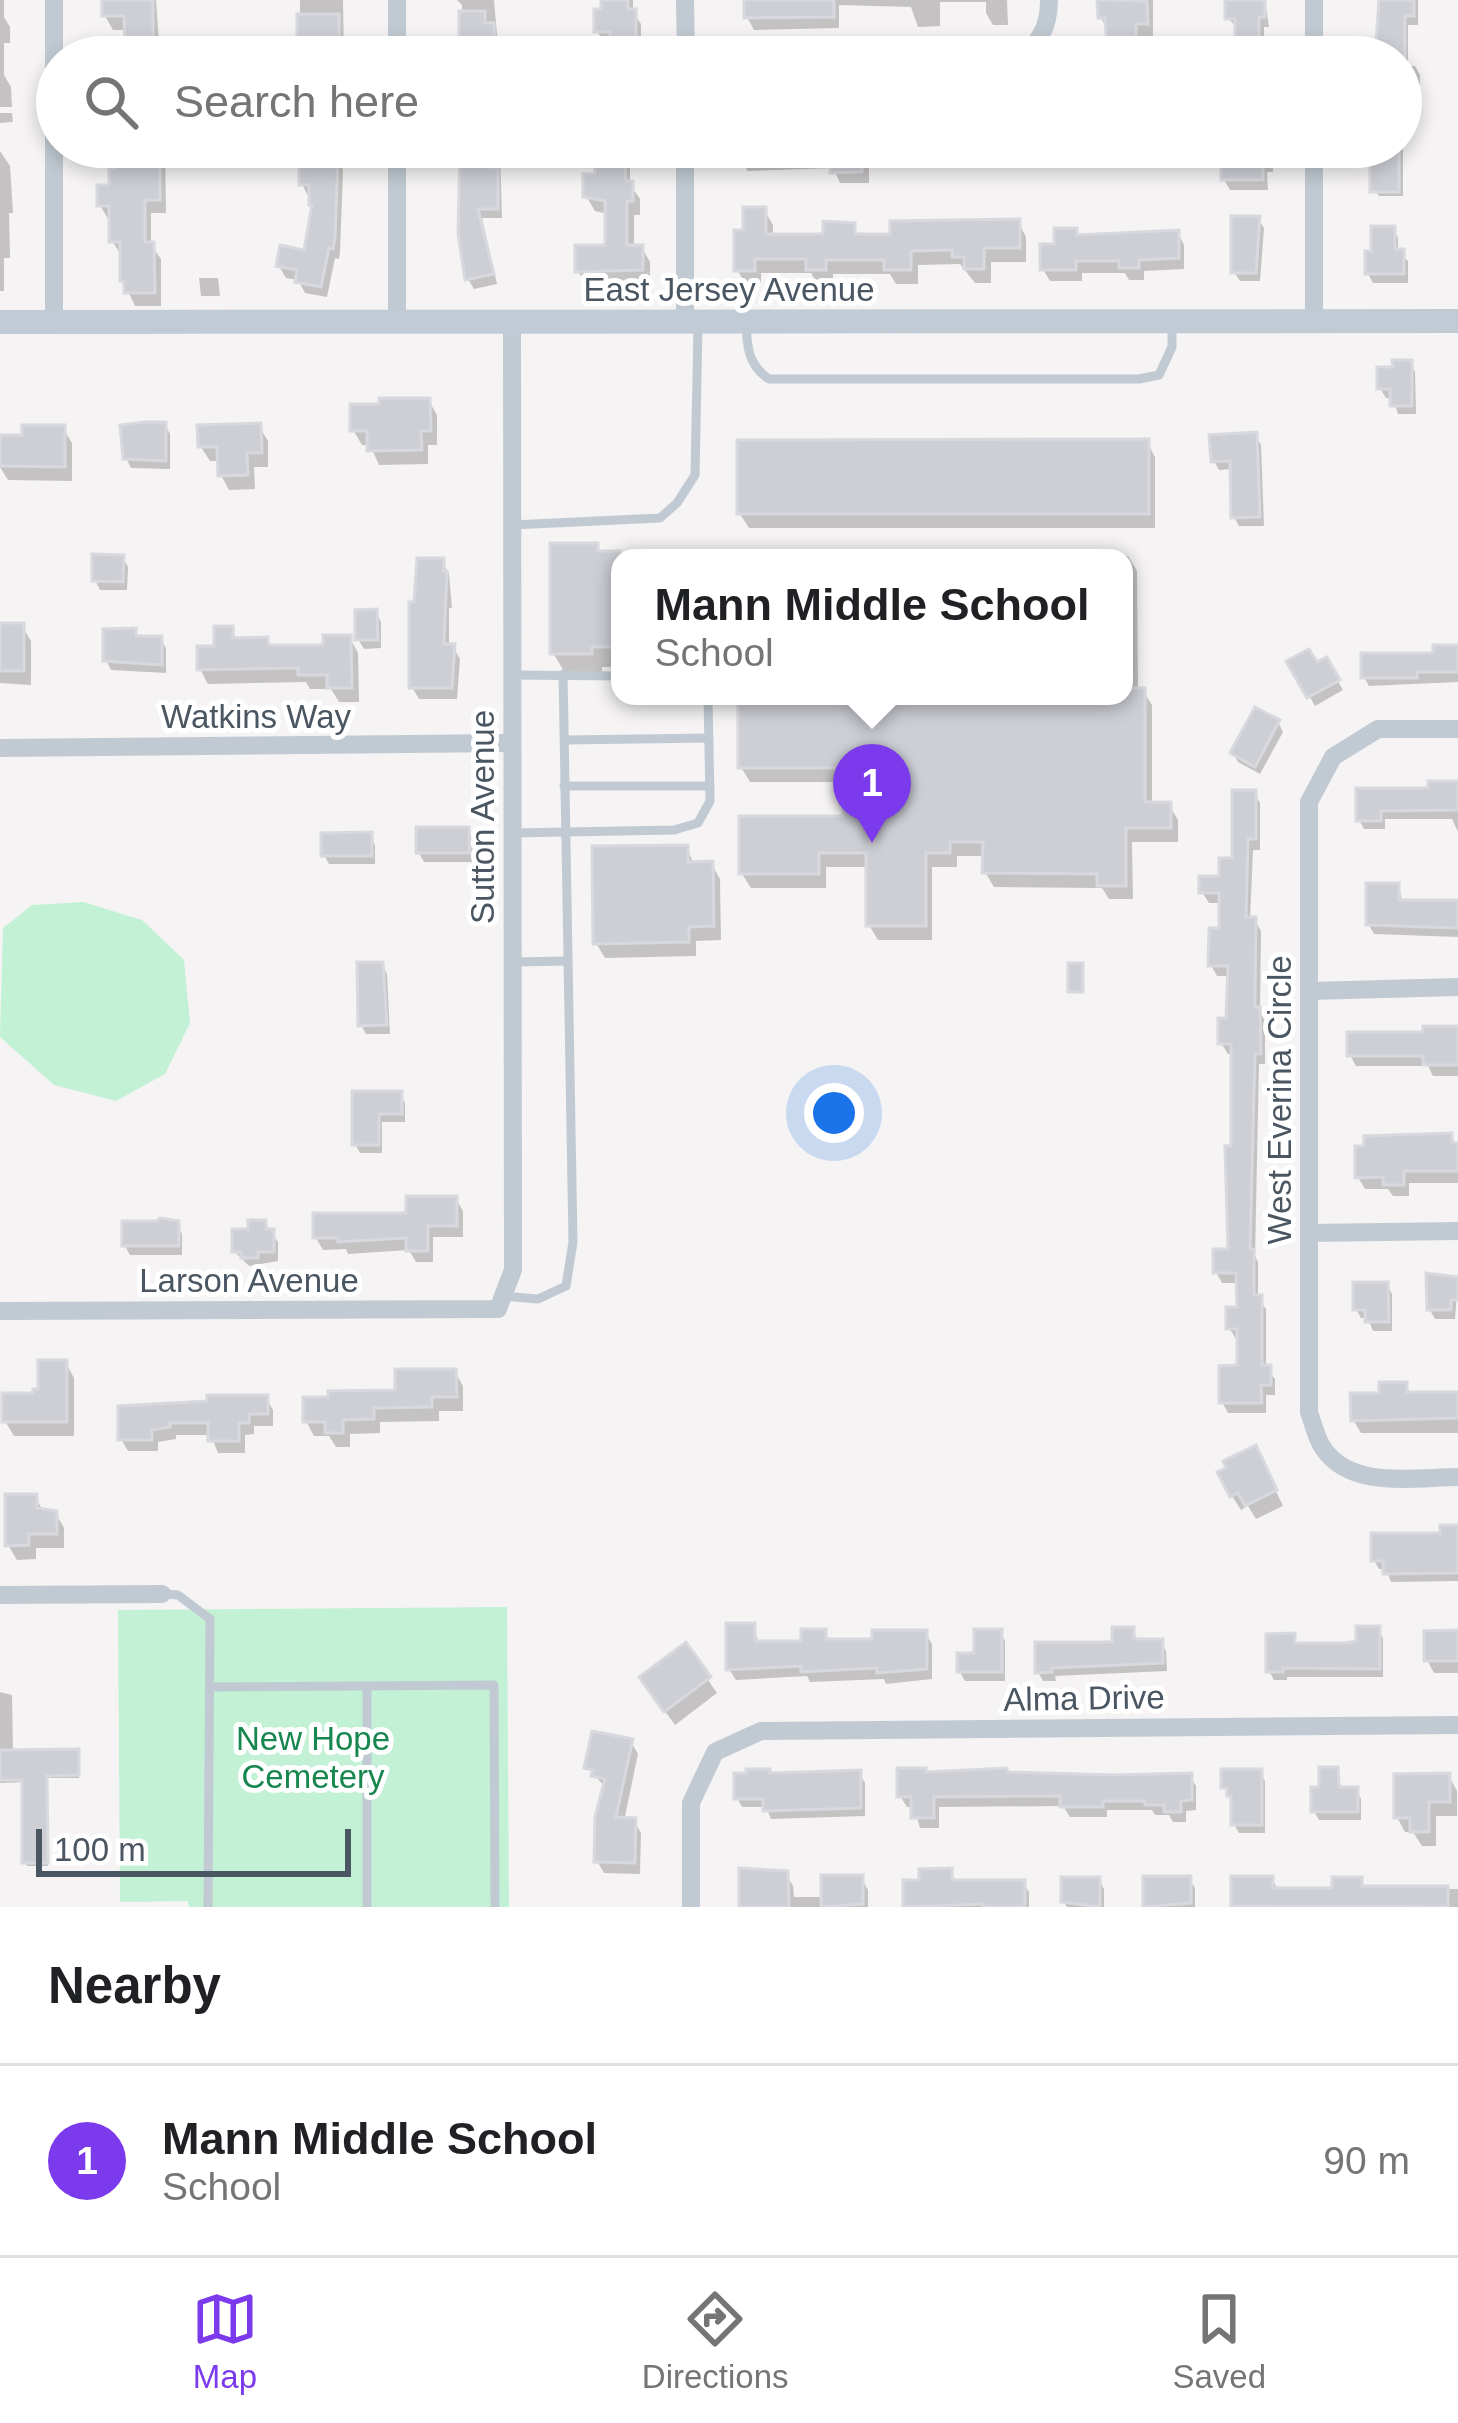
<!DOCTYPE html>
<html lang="en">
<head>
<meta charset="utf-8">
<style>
  :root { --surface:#fff; --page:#f6f6f6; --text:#202124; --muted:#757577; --line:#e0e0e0; --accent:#7c3aed }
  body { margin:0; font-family:Arial,sans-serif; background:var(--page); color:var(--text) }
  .scale { position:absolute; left:36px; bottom:30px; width:315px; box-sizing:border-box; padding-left:12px; border:6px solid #4a5661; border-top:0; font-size:33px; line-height:42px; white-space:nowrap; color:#4a5661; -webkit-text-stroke:9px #fff; paint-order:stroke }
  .you { position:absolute; left:834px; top:1113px; width:42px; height:42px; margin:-30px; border:9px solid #fff; border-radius:50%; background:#1a73e8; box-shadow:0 0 0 18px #1a73e833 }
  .badge { display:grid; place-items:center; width:78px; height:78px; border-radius:50%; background:var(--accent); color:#fff; font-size:39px; font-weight:700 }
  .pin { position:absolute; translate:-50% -99px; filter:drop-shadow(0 3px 6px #0008) }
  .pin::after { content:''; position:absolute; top:63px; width:42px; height:36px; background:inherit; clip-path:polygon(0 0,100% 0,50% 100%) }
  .popup { position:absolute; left:611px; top:549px; width:522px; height:156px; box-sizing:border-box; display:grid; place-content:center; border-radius:24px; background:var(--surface); filter:drop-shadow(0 3px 9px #0005); font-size:39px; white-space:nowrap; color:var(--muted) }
  .popup b { font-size:45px; color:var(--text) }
  .popup::after { content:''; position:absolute; left:50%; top:100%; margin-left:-24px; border:24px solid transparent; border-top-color:var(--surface) }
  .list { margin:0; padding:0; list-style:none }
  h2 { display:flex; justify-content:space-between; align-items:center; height:156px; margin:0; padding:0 48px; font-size:51px }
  h2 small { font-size:39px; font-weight:400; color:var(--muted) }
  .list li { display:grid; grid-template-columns:78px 1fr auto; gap:36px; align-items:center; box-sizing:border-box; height:192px; padding:0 48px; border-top:3px solid var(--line) }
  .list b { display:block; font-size:45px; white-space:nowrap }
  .list p { margin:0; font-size:39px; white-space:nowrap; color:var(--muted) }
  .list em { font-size:39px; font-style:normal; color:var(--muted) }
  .icon { flex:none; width:66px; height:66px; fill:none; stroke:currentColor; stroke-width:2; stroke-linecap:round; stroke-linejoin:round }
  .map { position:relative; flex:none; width:1458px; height:1907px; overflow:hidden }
  .search { position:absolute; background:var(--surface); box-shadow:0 6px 18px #0003; left:36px; right:36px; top:36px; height:132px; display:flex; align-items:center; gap:30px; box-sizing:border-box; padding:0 42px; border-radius:66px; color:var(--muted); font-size:45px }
  .sheet { height:348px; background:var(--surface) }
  nav { display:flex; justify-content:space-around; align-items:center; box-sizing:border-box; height:168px; border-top:3px solid var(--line); background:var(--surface); font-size:33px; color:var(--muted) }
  nav a { display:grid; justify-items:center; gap:6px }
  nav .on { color:var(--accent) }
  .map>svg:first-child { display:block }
  .green { fill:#c3f1d5 }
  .shadow { fill:#0003 }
  .building { fill:#cdcfd5; stroke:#d7d9de; stroke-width:3 }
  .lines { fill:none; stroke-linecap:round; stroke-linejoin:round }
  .lane { stroke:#c1cad2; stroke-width:9 }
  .street { stroke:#c1cad2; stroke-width:18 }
  .secondary { stroke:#c1cbd6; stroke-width:24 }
  .labels { text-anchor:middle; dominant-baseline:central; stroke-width:10; stroke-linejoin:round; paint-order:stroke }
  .street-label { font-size:33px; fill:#4a5661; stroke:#fff }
  .park-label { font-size:33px; fill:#17864f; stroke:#fff }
</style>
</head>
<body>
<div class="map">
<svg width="1458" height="1907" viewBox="0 0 1458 1907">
  <rect width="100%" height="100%" fill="#f5f3f3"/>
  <g class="green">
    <path d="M83 902 142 920 184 960 190 1023 165 1074 116 1101 54 1085 0 1037 3 928 32 905Z"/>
    <path d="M507 1607 509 1907H189L188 1901 120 1902 118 1610Z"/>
  </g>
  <g class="shadow">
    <path d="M0 0H4V17L10 27V43H4V75L11 87 12 107H0Z"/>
    <path d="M105 0H156L160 57H128L127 30H113L105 16Z"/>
    <path d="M300 0H343L344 57H300Z"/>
    <path d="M457 0H494L499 57H459L462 54V5Z"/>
    <path d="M604 0H633V12L641 24V57H620L613 42H604L597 31Z"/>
    <path d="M746 0H1007L1008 25H993L986 13V2H940V26L918 27 911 7 839 5V28L754 30 747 17Z"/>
    <path d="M1123 0H1153V36H1142V57H1111L1108 31 1101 18Z"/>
    <path d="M1228 0H1265L1269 27H1264V57H1246L1238 41V29L1228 18Z"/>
    <path d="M1382 0H1418V25H1408V66H1415L1420 75V97H1407V118H1403V196H1379L1373 187 1375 147H1401V57H1377Z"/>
    <path d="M0 113H12L13 122 0 123Z"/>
    <path d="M124 147H165L166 213H151V245L161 259V306H135L123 280 121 255 112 241V219H108L100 205 112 188Z"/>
    <path d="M302 147H338L343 171 340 252 339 259 335 258 327 297 305 293 298 280 286 278 279 266 306 253 314 208 302 184Z"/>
    <path d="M463 147H500L502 218H482L497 284 474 289 468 279 461 233Z"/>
    <path d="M598 147H630V184L640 199V215H634V248H642L650 262V284L587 286 578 271 608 248V214L595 211 586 196 598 177Z"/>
    <path d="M740 147H1021H1011V155H999L995 147H944V155H869V183H840L833 168 747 171Z"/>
    <path d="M1133 147 1088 168 1081 157 1068 162 1060 147Z"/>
    <path d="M1246 147H1273V172H1267L1268 190H1230L1224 180Z"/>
    <path d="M0 151 10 166 13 213H9L10 258H4V291H0Z"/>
    <path d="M764 210 773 225V237H826L853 226 860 237 1018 222 1026 237V262H991V283H975L960 264 918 265V284H896L890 274H833V284H817L811 273H761V284H746L737 270 746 233Z"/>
    <path d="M1258 219 1264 228 1260 281H1240L1234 272Z"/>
    <path d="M1393 229 1398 238V252L1408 261V283H1373L1368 274Z"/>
    <path d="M1075 231 1079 237 1178 233 1184 245V269L1144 271V280H1129L1125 273H1082V281H1050L1043 269 1057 247Z"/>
    <path d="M199 278H218L220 296H201Z"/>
    <path d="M1410 363 1415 372 1416 414H1398L1393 398H1386L1380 388 1396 370Z"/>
    <path d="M429 401 437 415V445H428V464L379 465 370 445H362L353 430Z"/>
    <path d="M165 425 170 434V469L131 468 126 458Z"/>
    <path d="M259 426 268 441V467H254L255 489 229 490 221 475V461H210L201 447Z"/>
    <path d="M63 428 72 443V481L8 480 0 467V438H25Z"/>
    <path d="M1256 436 1261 445 1264 526H1239L1234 517 1233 469 1219 470 1214 461Z"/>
    <path d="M1147 442 1155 457V528H749L740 514Z"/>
    <path d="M597 546 601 554H694L697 558H620V667H602V673H565L553 653Z"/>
    <path d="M975 556 1037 557 1038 558H975Z"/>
    <path d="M1128 556 1137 571 1138 691H1143L1152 705V805H1169L1178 820V842H1132L1133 899H1109L1102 888 994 887 985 872 986 856H957V867H932V940H878L869 925V867H826V888H751L742 874 846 819V782H750L741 767 1124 696V558L1105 557Z"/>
    <path d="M123 558 128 567 127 590H100L95 580Z"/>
    <path d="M442 561 449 574 452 608H449V647H453L460 659 457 699H419L412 687 417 605Z"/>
    <path d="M376 612 381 622V648L364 649 358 639Z"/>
    <path d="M0 626H22L31 641V685L0 683Z"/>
    <path d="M231 629 238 641 266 640 270 648H326L350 638 358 653 359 702H339L331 689H310L306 682 208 684 200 669Z"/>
    <path d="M134 631 139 639H160L166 648V673L111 670 106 660Z"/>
    <path d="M1458 648V682L1369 686 1364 677Z"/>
    <path d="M1326 661 1343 690 1315 706 1291 663 1316 666Z"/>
    <path d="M1278 722 1283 732 1260 774 1238 762 1233 753Z"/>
    <path d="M1458 784V832L1452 819H1385V829H1364L1359 820Z"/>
    <path d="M1254 793 1260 803V850H1253L1250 920H1255L1261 931 1260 1011 1265 1021V1064H1259L1255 1256 1258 1262V1298L1266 1309V1368L1275 1379V1395H1266V1413H1228L1222 1402 1240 1368V1339H1236L1229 1328 1240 1310 1239 1283H1222L1216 1272 1231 1252 1234 1054H1228L1221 1043 1229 1021 1231 976H1217L1211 965 1222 931V903H1209L1202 892 1222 879 1235 861Z"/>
    <path d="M468 830 473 839V862H424L419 853Z"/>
    <path d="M370 835 375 845V864H329L324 855Z"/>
    <path d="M686 848 695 865H712L720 879 721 940 696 941V956L605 958 596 943Z"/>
    <path d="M1398 886 1403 903H1458V937L1374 934 1369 925Z"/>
    <path d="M382 965 387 974 390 1034H366L361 1025Z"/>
    <path d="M1458 1029V1076H1433L1428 1066H1356L1350 1055Z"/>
    <path d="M355 1094H400L405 1103V1122H382V1153H360L355 1144Z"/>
    <path d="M1450 1136 1458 1146V1183H1409V1196H1393L1388 1189H1365L1358 1177Z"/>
    <path d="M456 1199 463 1211V1237H433V1262H416L409 1250 348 1254 346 1249 323 1250 316 1238 409 1216Z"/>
    <path d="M264 1223 278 1242V1261L249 1266 235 1252Z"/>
    <path d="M177 1224 182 1234V1255H130L125 1246Z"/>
    <path d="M1458 1279 1455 1319H1435L1430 1310Z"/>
    <path d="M1387 1285 1392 1294V1331H1373L1368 1318H1361L1356 1309Z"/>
    <path d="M66 1363 74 1378V1436H14L5 1421 36 1396Z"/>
    <path d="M455 1372 463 1386V1411H439V1421L380 1422V1433L350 1434V1447H336L329 1436H314L306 1421Z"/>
    <path d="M1405 1385 1411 1395H1458V1433H1361L1354 1421 1382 1396Z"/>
    <path d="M266 1398 273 1410V1426H254V1434L245 1435V1453H218L211 1435H176V1439L158 1442V1451H128L121 1439V1409Z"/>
    <path d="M1263 1464 1283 1506 1256 1519 1248 1506 1241 1510 1232 1496Z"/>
    <path d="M35 1497 44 1512 56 1514 64 1528V1548H36V1559L17 1560 8 1545Z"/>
    <path d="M1458 1528V1581L1391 1582 1386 1569H1379L1374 1560Z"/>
    <path d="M753 1626 759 1644H804L824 1632 830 1642H875L925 1633 932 1644V1679L886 1684 884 1679 810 1682 807 1676 736 1680 729 1669Z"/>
    <path d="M1378 1629 1383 1638V1677H1287V1680H1274L1269 1671 1293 1636 1298 1646 1359 1644Z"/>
    <path d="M1132 1630 1138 1640 1161 1642 1166 1651 1167 1671 1055 1676 1056 1681H1043L1038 1672 1115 1645Z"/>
    <path d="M1000 1632 1005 1641V1681H965L960 1672Z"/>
    <path d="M1458 1633V1673H1434L1427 1660Z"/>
    <path d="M685 1647 717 1693 675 1725 651 1692Z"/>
    <path d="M0 1692 12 1695 13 1753 77 1752 79 1756V1778H47L48 1866H27L25 1862V1782L0 1783Z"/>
    <path d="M631 1742 638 1754 624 1821H634L641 1833 640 1874 604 1873 597 1861 606 1788 588 1768Z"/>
    <path d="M1336 1770 1342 1790H1356L1361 1799V1820H1319L1314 1811Z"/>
    <path d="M1260 1772 1265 1781V1833H1239L1234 1824V1802L1224 1787Z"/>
    <path d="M860 1774 865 1783V1816L771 1819 766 1807H742L737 1798 771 1776Z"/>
    <path d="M927 1774 1190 1776 1196 1786V1810L1186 1811V1822H1173L1169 1815H1155L1152 1810H1107V1817H1070L1063 1806 939 1807V1828H920L914 1807H907L900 1796Z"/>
    <path d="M1449 1776 1457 1791V1816H1436V1846H1422L1413 1832H1405L1397 1817Z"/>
    <path d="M950 1871 955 1880 1023 1883 1029 1892V1907H906V1883H922Z"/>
    <path d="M786 1874 793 1886 794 1897H824L861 1878 868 1890V1907H742Z"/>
    <path d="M1146 1879H1189L1195 1888V1907H1146Z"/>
    <path d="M1272 1879 1279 1891H1335L1360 1880 1366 1889H1458V1907H1235Z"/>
    <path d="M1099 1880 1104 1889V1907H1067L1064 1902Z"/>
  </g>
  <g class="building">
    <path d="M102 0H153V46H125L124 16H102Z"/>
    <path d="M601 0H628V9H636V46H610V32H594V9H601Z"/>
    <path d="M744 0H834V17L744 18Z"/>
    <path d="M1097 0 1147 1 1148 24H1136V57H1108L1105 18H1098Z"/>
    <path d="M1225 0H1265V17H1259V42H1235V19H1225Z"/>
    <path d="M1379 0H1414V16H1405V57H1375Z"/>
    <path d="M459 11H485V23H494L495 57H459Z"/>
    <rect x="297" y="14" width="42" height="43"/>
    <path d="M115 147H160V200H145V242H154L155 293H124V281H120V242H109V206H97V185H109V168H115Z"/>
    <path d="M595 147H623L626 181H633V201H627V245H643V270L575 272V245H605V201L583 197V174H595Z"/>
    <path d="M830 147H862V172L830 173Z"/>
    <path d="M1234 147H1263V180H1221V157L1234 156Z"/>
    <rect x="1370" y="147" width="29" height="45"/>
    <path d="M460 155H489V167H498V209H478L494 274 465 280 458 233Z"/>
    <path d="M299 157H338L335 238 333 249 329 248 321 287 295 282 297 270 276 266 280 245 304 250 312 205H309V185H299Z"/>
    <path d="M743 207H766V234H823V221L855 223V234H890V221L1020 219V248H984V269H964V257H952V250L911 251V270H884V260H826V270H806V259H755V271H734V230H743Z"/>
    <path d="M1231 216H1260L1256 273H1231Z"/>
    <path d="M1371 226H1395V249H1404V274H1365V251H1371Z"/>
    <path d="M1054 228H1077V235L1179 230V258L1139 260V268H1119V261H1076V270H1040V244H1054Z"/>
    <path d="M1392 360H1412V406H1390V389H1377V367H1393Z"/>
    <path d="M379 398H430L431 431H421L422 450 367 451V431H350V404H379Z"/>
    <path d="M145 422H166V461L123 459 120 425Z"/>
    <path d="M261 423 262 453H247L248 475 218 476 217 447H198L197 425Z"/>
    <path d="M22 425H65V467L0 466V435H22Z"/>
    <path d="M1257 432 1260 517 1231 518 1230 461 1211 462 1209 435Z"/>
    <path d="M1149 439V514H737V440Z"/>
    <path d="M550 543H598V551H620V647H592V654H550Z"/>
    <path d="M92 554 124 555 123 582 92 581Z"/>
    <path d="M417 558H444V571H447L444 644H455L452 688H409V602H414Z"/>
    <path d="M377 609 378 640H355V610Z"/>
    <rect x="0" y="623" width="24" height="48"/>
    <path d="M214 626H233V638L268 637V645H323V635H351L352 688H327V675H298V668L197 670V646H214Z"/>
    <path d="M136 628V636H162V665L103 661V629Z"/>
    <path d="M1433 645H1458V672H1417V678H1361V653H1433Z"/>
    <path d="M1309 649 1317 662 1327 657 1340 680 1307 698 1286 661Z"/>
    <path d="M1124 688H1145V802H1171V828H1126V886H1097V874L982 873 983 842H950V853H926V926H866V853H819V874H739V816H843V768H738V696H1124Z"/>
    <path d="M1255 707 1280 720 1255 767 1230 753Z"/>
    <path d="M1428 781H1458V810L1381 811V821H1356V788H1428Z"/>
    <path d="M1232 790H1256V839H1248L1246 917H1256L1255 1007H1260L1261 1054H1255L1250 1249H1254V1295H1262V1365H1271V1385H1261L1262 1403H1219V1366L1237 1365V1329H1226V1307H1237L1236 1273H1213V1249H1228L1225 1146H1231V1044H1218V1018H1226L1228 966H1208L1209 928H1219V893H1199V876H1219V858H1232Z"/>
    <path d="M416 827H469L470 853H416Z"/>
    <path d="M372 832V856H321V833Z"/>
    <path d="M688 845V862L713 861 714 926 689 927V942L593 944 592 846Z"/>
    <path d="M1366 883H1399V900H1458V928L1366 925Z"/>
    <path d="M357 962H383L387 1025 358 1026Z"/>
    <rect x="1068" y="963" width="15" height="29"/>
    <path d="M1423 1026H1458V1065H1423V1056H1347V1032H1423Z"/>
    <path d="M352 1091H402V1114H379V1145H352Z"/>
    <path d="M1452 1133V1143H1458V1171H1404V1185H1383V1177L1355 1178V1146H1364V1136Z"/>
    <path d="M406 1196H457V1226H428V1251H406V1238L338 1242V1238H313V1213H406Z"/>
    <path d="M160 1218 179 1221V1246H122V1221H157Z"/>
    <path d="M248 1220H266V1229H274V1252H258V1258H241V1252H232V1229H248Z"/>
    <path d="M1426 1273 1458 1277V1300H1451V1310H1427Z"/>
    <path d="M1353 1282H1388L1389 1322H1365V1310H1353Z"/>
    <path d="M38 1360H67V1422H2V1393H33V1389H38Z"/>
    <path d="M395 1369H456L457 1397H432V1407L374 1408V1419L343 1420V1433H325V1422H303V1397H328V1391L395 1390Z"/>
    <path d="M1379 1382H1407V1392H1458V1418L1351 1421 1350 1393H1379Z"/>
    <path d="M207 1395H268V1414H249V1423H239V1441H208V1423H170V1427L152 1430V1440H118V1406L207 1401Z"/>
    <path d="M1256 1445 1277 1490 1245 1506 1238 1493 1230 1497 1217 1472 1226 1468 1223 1461Z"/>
    <path d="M5 1494H37V1508L57 1511V1534H29V1545L5 1546Z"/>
    <path d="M1440 1525H1458V1573L1383 1574V1561H1371V1533H1440Z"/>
    <path d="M726 1623H755V1641H801V1629H826V1639H872V1630H927V1669L877 1673V1668L801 1672V1666L726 1670Z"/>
    <path d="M1356 1626H1380V1669L1283 1668V1672H1266V1634L1295 1633V1643H1345L1356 1641Z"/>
    <path d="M1112 1627H1134V1639H1163V1663L1052 1668V1672L1035 1673V1642H1112Z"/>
    <path d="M974 1629H1002V1672H957V1653H974Z"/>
    <path d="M1458 1630V1661H1424V1631Z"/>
    <path d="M686 1642 711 1677 664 1712 639 1677Z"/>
    <path d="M592 1731 633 1739 616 1817 636 1818 635 1863 594 1862 595 1817 605 1779 591 1776 593 1770 584 1768Z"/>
    <path d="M79 1749V1775L47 1776 48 1863H22V1780H0V1750Z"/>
    <path d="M1319 1767H1338L1339 1787H1358V1812H1311V1787H1319Z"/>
    <path d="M897 1768H926V1772L1007 1768V1772L1114 1775 1192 1773V1800L1181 1801V1812H1164V1805H1145V1801H1103V1807H1060V1796L934 1797V1818H911V1797H897Z"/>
    <path d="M746 1769H770V1773L861 1770V1808L763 1811V1799H734V1773H746Z"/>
    <path d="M1221 1769H1262V1825H1231V1796H1227V1788H1221Z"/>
    <path d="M1450 1773V1802H1429V1832H1410V1818H1394V1774Z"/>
    <path d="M739 1868 788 1871 789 1907H739Z"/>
    <path d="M952 1868V1880H1025V1907H983V1904L903 1907V1880H919V1869Z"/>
    <path d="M821 1875H863V1904L821 1907Z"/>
    <path d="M1143 1876H1191V1903L1143 1907Z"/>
    <path d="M1231 1876H1273V1888H1332V1877H1362V1886H1448V1907L1231 1906Z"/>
    <path d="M1061 1877H1100V1907L1061 1902Z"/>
  </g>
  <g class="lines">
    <g class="lane">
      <path d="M746 323C747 347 748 365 769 379H1139L1159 375 1172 347V322"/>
      <path d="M512 525 660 518 677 503 695 475 698 325"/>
      <path d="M512 675 620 676"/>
      <path d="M565 740 709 738"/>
      <path d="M564 786H710"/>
      <path d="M512 833 674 830 698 823 710 801 708 696"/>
      <path d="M513 962 568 961"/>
      <path d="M503 1296 538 1299 566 1286 573 1242C570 1052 567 863 563 674"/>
      <path d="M163 1594 178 1595 210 1619 208 1907"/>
      <path d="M367 1686V1907"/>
      <path d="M210 1687 494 1685 495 1907"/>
    </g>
    <g class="street">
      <path d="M54 0V322"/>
      <path d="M397 0V57"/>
      <path d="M685 0 686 57"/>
      <path d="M1314 0V57"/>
      <path d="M1016 57C1040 46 1049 26 1049 0"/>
      <path d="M397 147V322"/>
      <path d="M1314 147V322"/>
      <path d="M685 322V147"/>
      <path d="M1458 729H1378L1333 757 1309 802V1412C1313 1423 1316 1438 1323 1448 1351 1490 1415 1477 1458 1477"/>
      <path d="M0 748 512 743"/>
      <path d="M1310 991 1458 987"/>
      <path d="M1309 1233 1458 1231"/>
      <path d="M0 1311 498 1309 513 1270 512 322"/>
      <path d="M0 1595 162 1594"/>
      <path d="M691 1907V1803L715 1752 761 1731 1458 1725"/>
    </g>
    <path class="secondary" d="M0 322 1458 321"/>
  </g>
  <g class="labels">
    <g class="street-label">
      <text x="729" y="289">East Jersey Avenue</text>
      <text x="256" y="716">Watkins Way</text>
      <text transform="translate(482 817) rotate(-90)">Sutton Avenue</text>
      <text transform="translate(1279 1100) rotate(-90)">West Everina Circle</text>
      <text x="249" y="1280">Larson Avenue</text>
      <text transform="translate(1084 1698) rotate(-1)">Alma Drive</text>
    </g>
    <g class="park-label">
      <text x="313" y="1738">New Hope<tspan x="313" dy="38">Cemetery</tspan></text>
    </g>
  </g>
</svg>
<div class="scale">100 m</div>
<div class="you"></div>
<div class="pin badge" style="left:872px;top:843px">1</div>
<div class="popup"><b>Mann Middle School</b>School</div>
<div class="search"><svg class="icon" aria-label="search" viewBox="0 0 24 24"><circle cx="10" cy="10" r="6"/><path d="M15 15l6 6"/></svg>Search here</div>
</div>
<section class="sheet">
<h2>Nearby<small></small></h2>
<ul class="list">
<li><span class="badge">1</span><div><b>Mann Middle School</b><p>School</p></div><em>90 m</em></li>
</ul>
</section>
<nav>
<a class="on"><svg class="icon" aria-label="map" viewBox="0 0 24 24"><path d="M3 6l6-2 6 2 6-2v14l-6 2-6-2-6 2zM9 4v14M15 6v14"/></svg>Map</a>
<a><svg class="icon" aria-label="directions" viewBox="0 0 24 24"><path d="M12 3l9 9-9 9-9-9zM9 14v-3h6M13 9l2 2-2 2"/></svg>Directions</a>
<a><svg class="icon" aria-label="saved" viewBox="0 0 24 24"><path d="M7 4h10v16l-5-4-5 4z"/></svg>Saved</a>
</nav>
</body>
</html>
